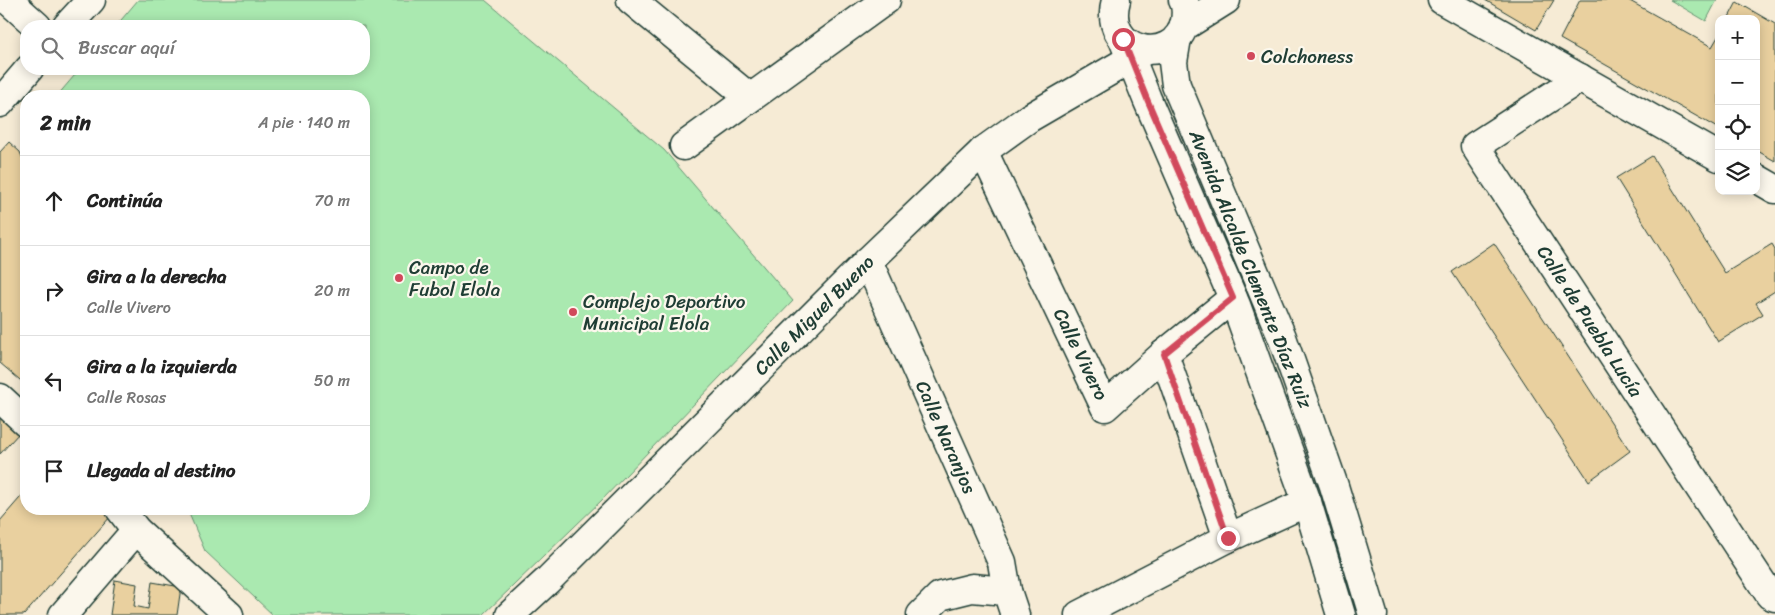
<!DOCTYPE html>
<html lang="es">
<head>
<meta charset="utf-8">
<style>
  :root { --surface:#fff; --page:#f2f2f2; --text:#222; --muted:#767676; --line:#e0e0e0 }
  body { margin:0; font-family:Sriracha,sans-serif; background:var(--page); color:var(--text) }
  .controls { position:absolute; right:15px; top:15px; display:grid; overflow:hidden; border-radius:10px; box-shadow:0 2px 12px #0003 }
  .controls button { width:45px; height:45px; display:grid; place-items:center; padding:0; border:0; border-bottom:1px solid var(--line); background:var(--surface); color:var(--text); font:25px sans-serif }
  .stop { position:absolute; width:15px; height:15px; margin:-11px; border:4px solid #d1495b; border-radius:50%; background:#fff }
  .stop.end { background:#d1495b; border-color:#fff; box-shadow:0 1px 5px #0008 }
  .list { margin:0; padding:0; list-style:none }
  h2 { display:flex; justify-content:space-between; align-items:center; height:65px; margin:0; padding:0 20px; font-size:21px }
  h2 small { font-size:16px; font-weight:400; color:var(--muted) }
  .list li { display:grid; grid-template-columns:32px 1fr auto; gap:15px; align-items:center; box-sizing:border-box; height:90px; padding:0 20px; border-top:1px solid var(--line) }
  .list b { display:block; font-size:19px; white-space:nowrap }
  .list p { margin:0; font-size:16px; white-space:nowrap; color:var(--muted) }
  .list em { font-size:16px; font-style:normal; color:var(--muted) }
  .icon { flex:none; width:28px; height:28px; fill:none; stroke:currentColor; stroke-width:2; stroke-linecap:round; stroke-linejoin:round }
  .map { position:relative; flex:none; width:1775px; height:615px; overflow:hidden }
  .search { position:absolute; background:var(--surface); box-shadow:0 2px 12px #0003; left:20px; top:20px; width:350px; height:55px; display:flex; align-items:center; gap:12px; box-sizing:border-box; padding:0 18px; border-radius:20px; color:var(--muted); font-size:19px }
  .panel { position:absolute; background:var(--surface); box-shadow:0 2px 12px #0003; left:20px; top:90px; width:350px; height:425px; border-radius:20px }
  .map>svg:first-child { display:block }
  .green { fill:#aae9b0; stroke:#649372 }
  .building { fill:#e9d09f; stroke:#1f3d34 }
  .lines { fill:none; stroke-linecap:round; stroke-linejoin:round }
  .minor-casing { stroke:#1f3d34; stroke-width:31 }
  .minor { stroke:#fbf7ec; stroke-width:28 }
  .route { stroke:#d1495b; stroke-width:6 }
  .poi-dot { fill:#d1495b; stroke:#fbf7ec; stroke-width:2 }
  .labels { text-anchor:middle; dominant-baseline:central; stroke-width:4.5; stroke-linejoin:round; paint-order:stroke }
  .poi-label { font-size:19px; fill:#1f3d34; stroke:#fbf7ec; text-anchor:start }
  .street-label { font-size:19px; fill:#1f3d34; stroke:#fbf7ec }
</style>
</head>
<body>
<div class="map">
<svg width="1775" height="615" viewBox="0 0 1775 615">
  <rect width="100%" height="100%" fill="#f6ebd5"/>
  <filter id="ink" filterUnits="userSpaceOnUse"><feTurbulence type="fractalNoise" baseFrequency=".02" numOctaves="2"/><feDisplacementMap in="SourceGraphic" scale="10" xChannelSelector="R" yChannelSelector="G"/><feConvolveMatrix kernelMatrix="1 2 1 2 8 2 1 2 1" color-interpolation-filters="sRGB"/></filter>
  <g filter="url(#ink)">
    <g class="green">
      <path d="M138 0H485L664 150 793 301 602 500 483 615H273L205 551 187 509H364V96H57L80 69H364V26H116Z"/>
      <path d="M1670 0H1717L1706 21Z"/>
    </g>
    <g class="building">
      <path d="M1485 0H1554L1536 30Z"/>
      <path d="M1580 0H1628L1712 47 1719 35V129L1560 39Z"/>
      <path d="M1737 2 1775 24V161L1756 150V19H1728Z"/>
      <path d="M9 142 20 152 26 167V385L0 363V152Z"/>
      <path d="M1652 156 1725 273 1772 244 1775 249V291L1756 303 1763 314 1718 342 1616 178Z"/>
      <path d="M1494 243 1630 451 1589 481 1452 272Z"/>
      <path d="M0 415 19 433 0 454Z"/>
      <path d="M26 491V509H102L111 516 24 615H0V521Z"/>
      <path d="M115 580 137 584 134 606 148 609 152 582 181 587 177 615H110Z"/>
    </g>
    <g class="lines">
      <g class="minor-casing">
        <g id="minor">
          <path d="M8 0 37 26"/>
          <path d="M631 0 749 97"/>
          <path d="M1116 0C1101 54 1174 68 1185 22 1186 15 1187 7 1183 0"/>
          <path d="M1442 0 1719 157"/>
          <path d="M67 26 91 0"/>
          <path d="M1183 27 1226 0"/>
          <path d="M1177 38 1173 62 1176 85 1282 337 1334 486 1373 615"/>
          <path d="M1123 39 1147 99 1236 305 1307 502 1341 615"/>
          <path d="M1580 78 1475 146 1770 595 1775 597"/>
          <path d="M0 103 29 69"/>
          <path d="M684 146 886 0"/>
          <path d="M983 151 1105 407 1164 354 1233 298"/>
          <path d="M1756 178 1775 189"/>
          <path d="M868 261 1002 562 1007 591 1015 615"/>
          <path d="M1164 354 1228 538"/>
          <path d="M0 398 26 422"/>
          <path d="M120 509 136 530 229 615"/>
          <path d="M63 615 136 530"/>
          <path d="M510 615 547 581 868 261 983 151 1029 118 1146 50"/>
          <path d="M921 615 940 596 972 588 1007 591"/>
          <path d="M1079 615 1228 538 1307 502"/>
        </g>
      </g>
      <use href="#minor" class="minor"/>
    </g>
  </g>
  <g class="lines" filter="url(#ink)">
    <path class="route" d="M1123 39 1147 99 1233 298 1164 354 1228 538"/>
  </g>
  <g class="poi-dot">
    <circle cx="1251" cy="56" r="5"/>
    <circle cx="399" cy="278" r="5"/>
    <circle cx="573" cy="312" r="5"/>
  </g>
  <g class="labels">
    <g class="poi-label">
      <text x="1261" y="56">Colchoness</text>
      <text x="409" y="267">Campo de<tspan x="409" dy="22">Fubol Elola</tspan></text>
      <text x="583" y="301">Complejo Deportivo<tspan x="583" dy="22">Municipal Elola</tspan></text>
    </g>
    <g class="street-label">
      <text transform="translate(1251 269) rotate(68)">Avenida Alcalde Clemente Díaz Ruiz</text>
      <text transform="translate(814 315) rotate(-45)">Calle Miguel Bueno</text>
      <text transform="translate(1590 321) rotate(57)">Calle de Puebla Lucía</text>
      <text transform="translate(1081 354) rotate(64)">Calle Vivero</text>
      <text transform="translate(946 437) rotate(66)">Calle Naranjos</text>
    </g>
  </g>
</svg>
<div class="controls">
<button>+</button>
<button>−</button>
<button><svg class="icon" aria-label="locate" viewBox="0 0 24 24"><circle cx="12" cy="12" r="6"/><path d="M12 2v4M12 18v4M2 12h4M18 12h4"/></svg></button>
<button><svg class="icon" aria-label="layers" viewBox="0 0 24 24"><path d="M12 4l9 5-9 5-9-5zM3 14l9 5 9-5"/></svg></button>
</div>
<div class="stop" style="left:1123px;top:39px"></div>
<div class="stop end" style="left:1228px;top:538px"></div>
<div class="search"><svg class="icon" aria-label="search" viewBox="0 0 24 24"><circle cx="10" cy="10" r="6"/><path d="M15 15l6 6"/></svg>Buscar aquí</div>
<section class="panel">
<h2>2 min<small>A pie · 140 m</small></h2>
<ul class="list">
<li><svg class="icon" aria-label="ahead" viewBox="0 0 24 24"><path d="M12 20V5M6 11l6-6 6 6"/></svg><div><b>Continúa</b></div><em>70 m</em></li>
<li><svg class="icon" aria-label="right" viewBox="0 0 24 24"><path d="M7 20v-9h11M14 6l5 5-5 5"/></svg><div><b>Gira a la derecha</b><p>Calle Vivero</p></div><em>20 m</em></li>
<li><svg class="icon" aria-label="left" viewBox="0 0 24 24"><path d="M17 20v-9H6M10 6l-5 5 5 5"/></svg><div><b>Gira a la izquierda</b><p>Calle Rosas</p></div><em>50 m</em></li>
<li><svg class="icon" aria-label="arrive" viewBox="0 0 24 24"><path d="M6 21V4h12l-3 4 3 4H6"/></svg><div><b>Llegada al destino</b></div></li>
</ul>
</section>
</div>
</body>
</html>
